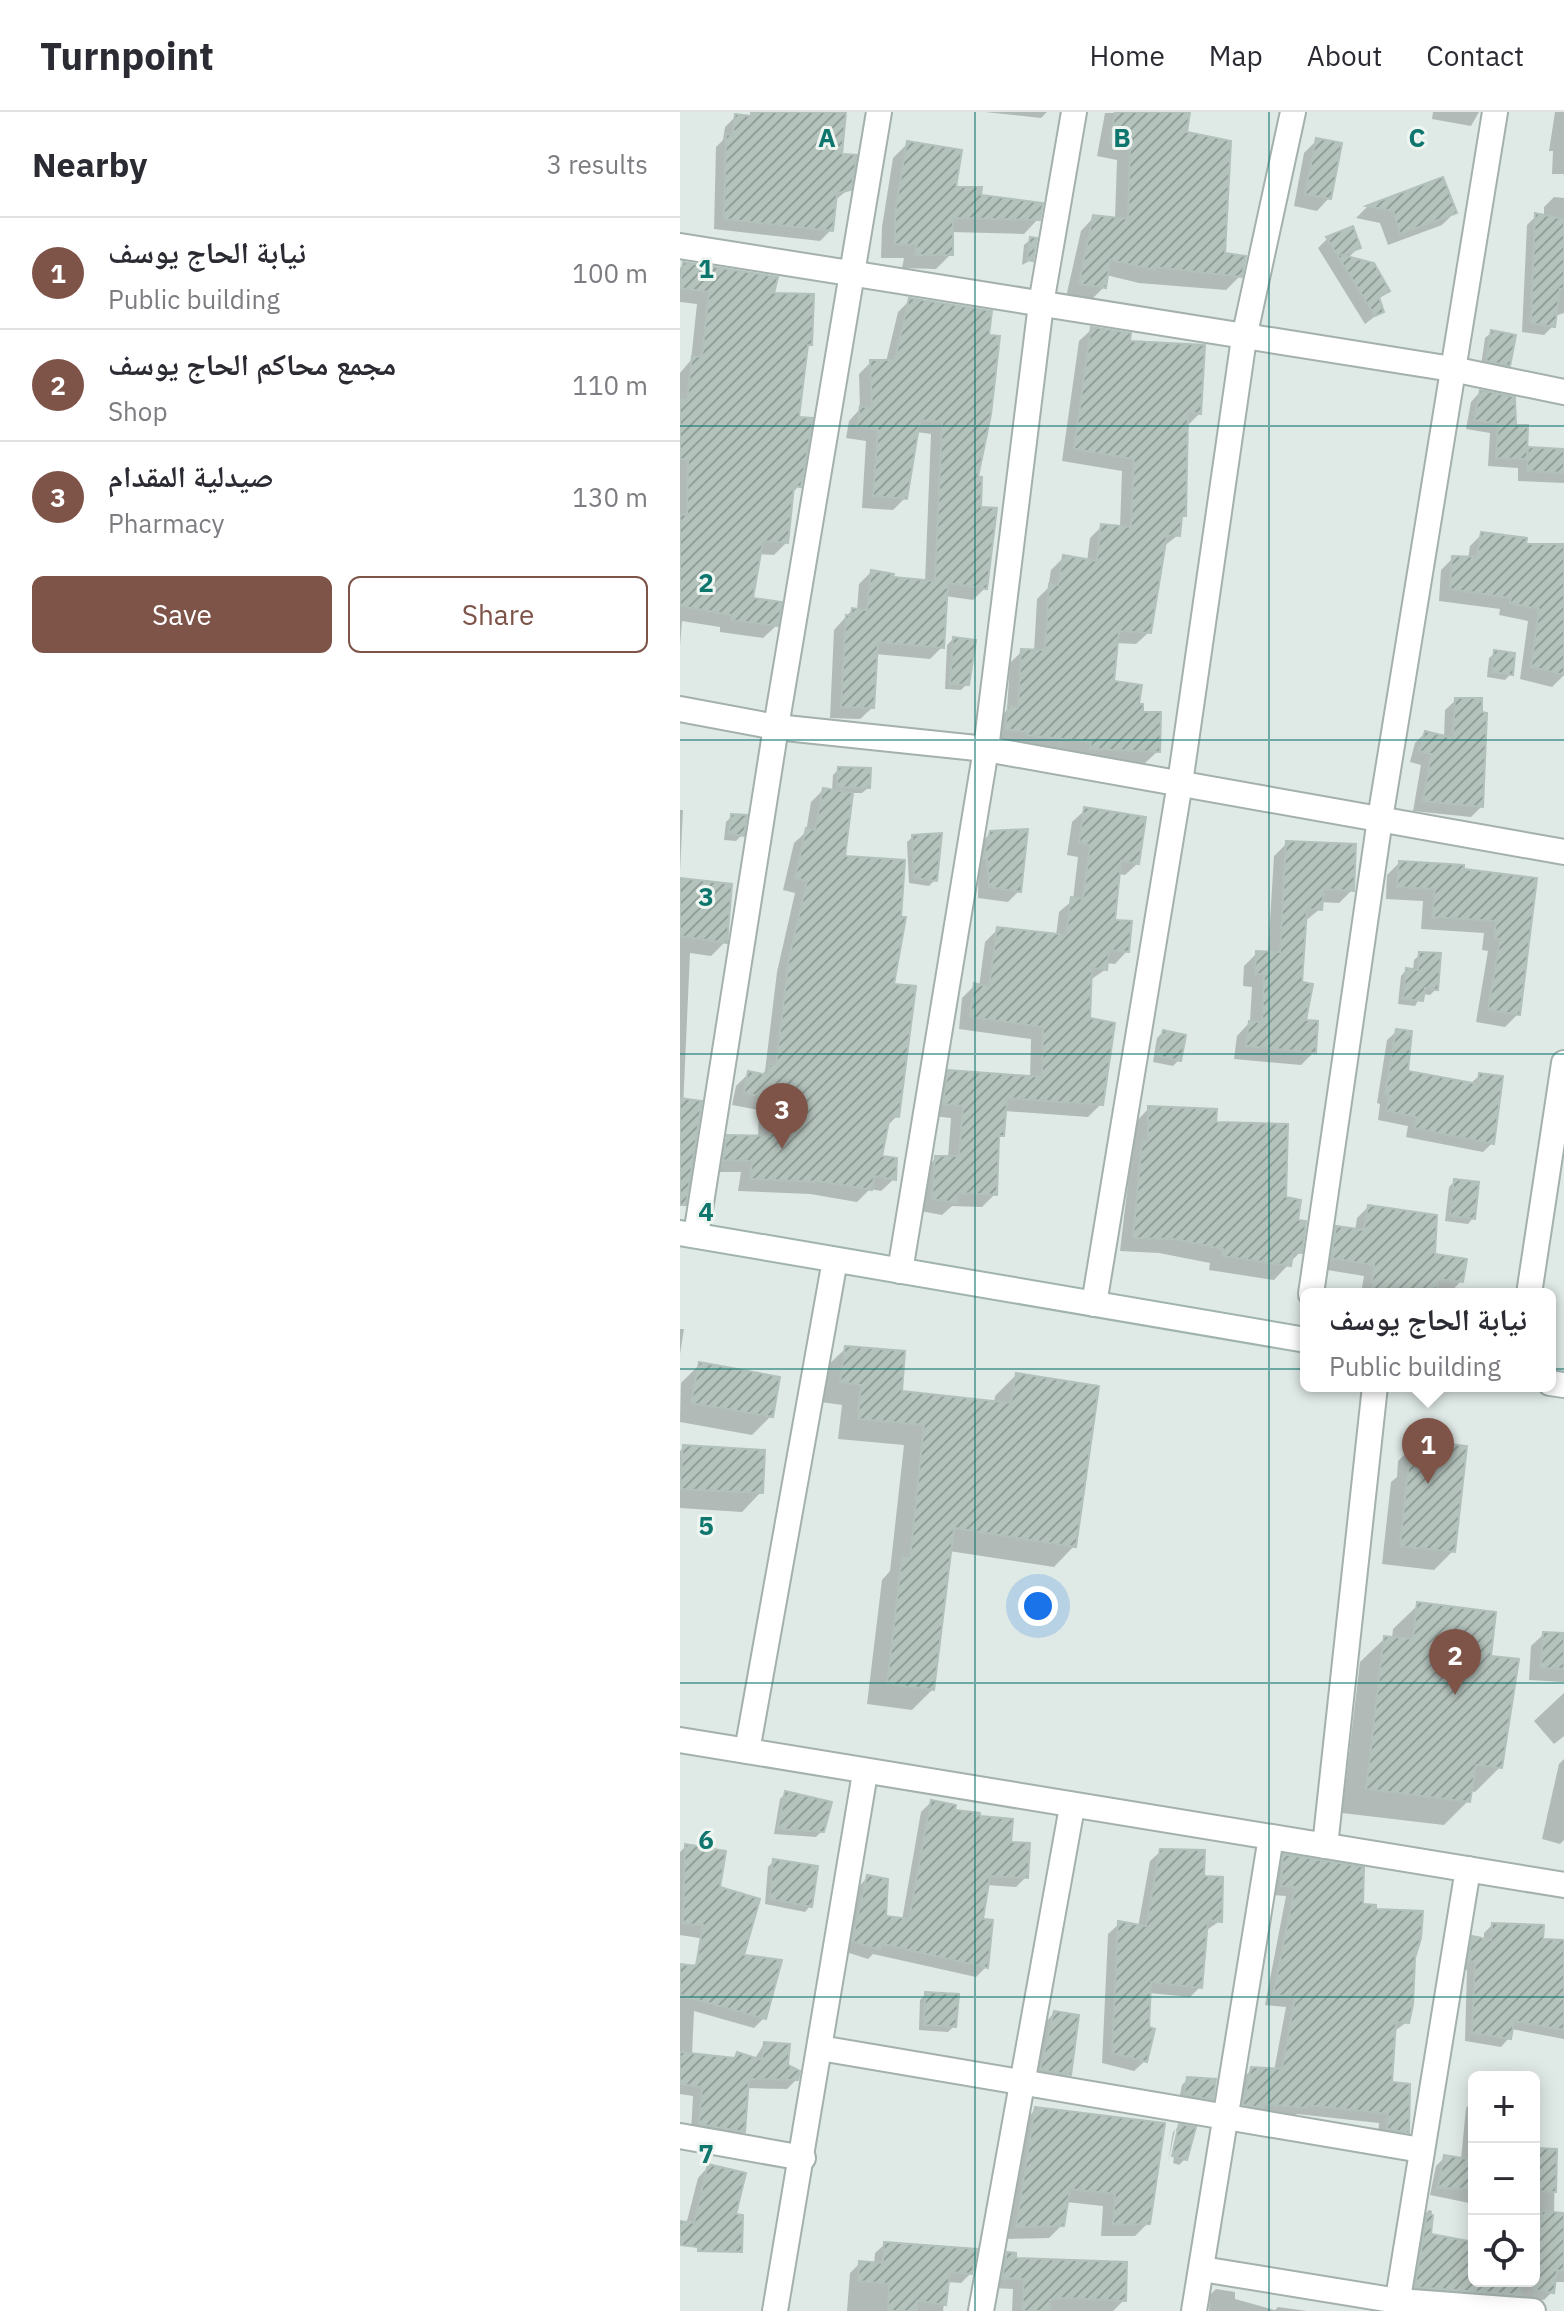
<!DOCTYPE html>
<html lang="en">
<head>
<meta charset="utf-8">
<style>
  :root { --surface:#fff; --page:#f7f7f7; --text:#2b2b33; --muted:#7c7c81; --line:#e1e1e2; --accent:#7e5449 }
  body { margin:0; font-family:"IBM Plex Sans","Noto Naskh Arabic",sans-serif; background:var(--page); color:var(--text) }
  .controls { position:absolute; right:24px; bottom:24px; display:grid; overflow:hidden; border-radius:12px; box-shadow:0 4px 20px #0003 }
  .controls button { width:72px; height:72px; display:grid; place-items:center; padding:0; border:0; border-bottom:2px solid var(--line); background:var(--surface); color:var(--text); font:40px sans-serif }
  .you { position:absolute; left:358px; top:1494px; width:28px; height:28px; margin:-20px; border:6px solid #fff; border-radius:50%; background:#1a73e8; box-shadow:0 0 0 12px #1a73e833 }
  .badge { display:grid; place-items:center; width:52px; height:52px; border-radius:50%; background:var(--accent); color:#fff; font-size:26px; font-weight:700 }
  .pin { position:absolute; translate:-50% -66px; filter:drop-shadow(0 2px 4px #0008) }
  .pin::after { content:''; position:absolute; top:42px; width:28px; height:24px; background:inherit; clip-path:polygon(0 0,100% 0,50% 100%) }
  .popup { position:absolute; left:620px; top:1176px; width:256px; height:104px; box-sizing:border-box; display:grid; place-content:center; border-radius:12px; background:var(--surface); filter:drop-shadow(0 2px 6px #0005); font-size:26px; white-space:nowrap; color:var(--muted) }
  .popup b { font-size:30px; color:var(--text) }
  .popup::after { content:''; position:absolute; left:50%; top:100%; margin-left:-16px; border:16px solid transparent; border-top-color:var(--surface) }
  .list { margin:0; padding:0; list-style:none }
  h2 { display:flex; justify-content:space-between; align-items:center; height:104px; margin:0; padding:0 32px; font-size:34px }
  h2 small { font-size:26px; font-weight:400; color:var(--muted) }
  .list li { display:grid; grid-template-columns:52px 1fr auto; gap:24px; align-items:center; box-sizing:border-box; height:112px; padding:0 32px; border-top:2px solid var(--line) }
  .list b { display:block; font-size:30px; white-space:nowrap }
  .list p { margin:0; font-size:26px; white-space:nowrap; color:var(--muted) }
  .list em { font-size:26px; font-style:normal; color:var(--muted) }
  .actions { display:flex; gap:16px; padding:24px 32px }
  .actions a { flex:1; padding:18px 0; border:2px solid var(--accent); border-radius:12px; text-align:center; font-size:28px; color:var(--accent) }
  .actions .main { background:var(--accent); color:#fff }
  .icon { flex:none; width:44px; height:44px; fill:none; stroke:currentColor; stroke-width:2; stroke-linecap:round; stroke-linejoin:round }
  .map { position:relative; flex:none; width:884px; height:2199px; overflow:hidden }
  header { display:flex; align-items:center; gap:48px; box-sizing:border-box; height:112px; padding:0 40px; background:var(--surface); border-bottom:2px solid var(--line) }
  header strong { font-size:38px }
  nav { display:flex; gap:44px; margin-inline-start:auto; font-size:28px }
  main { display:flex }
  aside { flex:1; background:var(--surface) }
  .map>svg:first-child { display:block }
  .shadow { fill:#0003 }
  .building { fill:url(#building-hatch); stroke:#b2c1bb; stroke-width:2 }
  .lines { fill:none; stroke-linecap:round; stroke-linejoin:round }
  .street-casing { stroke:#a3b0ac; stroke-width:28 }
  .secondary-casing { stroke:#a0b3ac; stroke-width:28 }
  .street { stroke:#fff; stroke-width:24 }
  .secondary { stroke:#fff; stroke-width:24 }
  .grid { fill:none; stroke:#0f766e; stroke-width:2; stroke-opacity:0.55 }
  .grid-label { font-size:26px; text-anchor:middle; font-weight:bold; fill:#0f766e; stroke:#eff6f2; stroke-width:6; stroke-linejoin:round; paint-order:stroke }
</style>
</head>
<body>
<header>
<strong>Turnpoint</strong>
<nav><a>Home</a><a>Map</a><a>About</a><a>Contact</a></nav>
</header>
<main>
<aside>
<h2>Nearby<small>3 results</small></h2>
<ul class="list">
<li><span class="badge">1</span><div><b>نيابة الحاج يوسف</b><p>Public building</p></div><em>100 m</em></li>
<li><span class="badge">2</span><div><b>مجمع محاكم الحاج يوسف</b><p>Shop</p></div><em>110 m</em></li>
<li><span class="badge">3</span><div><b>صيدلية المقدام</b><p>Pharmacy</p></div><em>130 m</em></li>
</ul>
<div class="actions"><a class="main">Save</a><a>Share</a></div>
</aside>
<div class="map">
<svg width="884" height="2199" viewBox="0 0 884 2199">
  <defs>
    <pattern id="building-hatch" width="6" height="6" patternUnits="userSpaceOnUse" patternTransform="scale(2)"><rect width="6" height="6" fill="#b5c3bd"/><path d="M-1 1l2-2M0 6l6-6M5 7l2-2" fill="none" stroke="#939f9a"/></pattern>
  </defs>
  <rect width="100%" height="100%" fill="#dfe9e5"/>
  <g class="shadow">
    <path d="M108 0H165L160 44 169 77 154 89 151 118 140 129 34 117 36 35 43 28 45 15 56 4 106 11Z"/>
    <path d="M305 0H367L361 6Z"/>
    <path d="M506 0 504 22 543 143 560 164 546 178 459 171 426 163 424 175 411 188 386 185 401 119 414 105 435 107 437 48 417 44 425 1Z"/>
    <path d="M753 0H799L791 14 752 7Z"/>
    <path d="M875 0H884V62H872L873 39H869Z"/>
    <path d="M637 28 649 86 637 99 614 94 624 41Z"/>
    <path d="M228 31 274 77 358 107 344 122 271 120V142L256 157 222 156 224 146H201L202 115 213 46Z"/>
    <path d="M762 68 774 101 762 113 708 133 700 111 676 106 687 95Z"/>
    <path d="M874 85 884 86V201L875 204 873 214 864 223 842 220 847 113 856 104 864 105V95Z"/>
    <path d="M648 126 679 135 668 146 708 178 698 188 702 199 685 212 638 136Z"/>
    <path d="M350 128 351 148 342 153 344 133Z"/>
    <path d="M4 152 92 183 130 232 126 236 116 307 119 374 111 382 106 431 94 443 78 442 71 488 96 514 83 526 40 520V515L2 509 0 534V261L11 248 17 192 0 190V156Z"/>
    <path d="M230 188 296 367 305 476 293 488 265 484 262 535 250 547 195 542 193 595 180 607 150 606 154 518 172 498 177 499 179 472 191 460 211 467 245 470 251 322 236 320 225 386 213 398 182 396 186 329 166 326 169 309 180 297 179 262 191 250H206L218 200Z"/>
    <path d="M412 217 448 231 519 302 507 314 504 403 499 408 498 423 483 435 469 520 456 532 436 531 432 570 457 594 478 639 465 651 399 649 314 628 316 609 327 598 330 551 342 539 354 540 357 487 368 476 371 458 383 446 407 450 410 426 422 414 440 416 442 359 382 349 399 229Z"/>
    <path d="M811 221 829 253 823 259 801 254 805 226Z"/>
    <path d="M800 280 834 315 845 341 849 337 884 339V371L838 369V356L808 354 810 321 786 317 791 290Z"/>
    <path d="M802 422 844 434 884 461V563L872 575 840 567 848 509 819 503 820 497 759 489 761 458 773 446 788 447 790 434Z"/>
    <path d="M273 527 287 572 281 578 265 577 267 533Z"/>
    <path d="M815 541 831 562 825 568 807 565 809 546Z"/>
    <path d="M776 588 801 695 791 705 733 699 741 653 730 650 735 631 745 621 764 626 765 598Z"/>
    <path d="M159 657 188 676 182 681H171L162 746 211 874 217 1004 205 1016 200 1046 214 1067 201 1079 190 1077 177 1090 130 1082 58 1079 61 1060H32L35 1038 48 1025 78 1026 79 998 52 993 56 974 69 961 81 964 85 959 97 860 115 781 103 778 114 731 126 720 131 690 143 678 152 679 153 663Z"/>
    <path d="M0 698H3L0 759Z"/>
    <path d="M405 698 458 751 445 763 438 762 433 810 447 839 435 852 426 851V857L409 869 407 907 421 992 408 1005 324 999 322 1024 317 1028 315 1082 302 1095 272 1094 262 1103 240 1099 243 1059 256 1046H268L271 1006 251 1004 256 973 269 960 350 966 351 927 279 917 282 886 294 874 299 875 305 830 318 817 376 824 379 800 393 788 398 745 387 743 392 710Z"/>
    <path d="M52 704 62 723 56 729 44 728 46 710Z"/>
    <path d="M311 721 339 779 328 790 298 786 299 732Z"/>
    <path d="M233 725 255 768 249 774 229 771 227 730Z"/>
    <path d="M607 731 672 778 659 791 641 790 640 797 624 810 620 872 624 910 634 940 621 953 554 947 557 924 570 910 572 875 563 874 564 854 577 841H588L594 744Z"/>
    <path d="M719 751 855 767 838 902 825 915 796 910 808 839 802 838 804 821 741 817 743 789 706 787 707 763Z"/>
    <path d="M0 769 45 830 31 844 10 841 0 1063Z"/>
    <path d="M740 842 756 877 750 883 742 882 735 894 718 892 721 864 726 858 733 859 734 848Z"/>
    <path d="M717 919 726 960 790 972 800 963 812 1031 803 1040 726 1025 728 1014 698 1008 700 992 697 991 707 928Z"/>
    <path d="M483 920 499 948 493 954 473 950 477 926Z"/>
    <path d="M469 996 534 1012 603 1087 616 1109 620 1140 594 1168 529 1158 530 1151 479 1141 440 1139 455 1011Z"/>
    <path d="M775 1069 793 1106 788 1112 765 1109 769 1075Z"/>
    <path d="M688 1095 753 1144 781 1169 770 1181 681 1182 684 1164 641 1157 645 1127 657 1116 675 1119 677 1106Z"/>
    <path d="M0 1217H4L0 1242Z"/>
    <path d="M166 1236 220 1281 314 1291 315 1284 336 1263 394 1434 374 1455 269 1439 253 1577 232 1598 187 1592 202 1468 210 1459 224 1333 158 1327 162 1293 141 1290 145 1256Z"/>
    <path d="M20 1252 91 1304 72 1323 0 1310 1 1271Z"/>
    <path d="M737 1330 773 1439 754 1458 702 1452 711 1370 717 1365 718 1349Z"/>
    <path d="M4 1335 81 1380 62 1400 0 1396V1339Z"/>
    <path d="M738 1493 809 1546 820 1655 795 1680 790 1679 788 1689 764 1713 662 1701 680 1550 705 1526 712 1527 713 1517Z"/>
    <path d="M864 1522 884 1523V1570L849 1568 851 1534Z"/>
    <path d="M884 1581V1624L874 1632 854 1609Z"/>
    <path d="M884 1647V1728L880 1732 862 1727 879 1652Z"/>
    <path d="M106 1681 142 1719 136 1725 94 1722 100 1687Z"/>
    <path d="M251 1690 273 1700 346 1765 336 1775 307 1773 301 1809 306 1855 296 1865 193 1842 188 1847 163 1839 178 1775 188 1765 204 1806 222 1808 241 1700Z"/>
    <path d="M6 1734 38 1776 57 1832 0 1823V1740Z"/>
    <path d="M481 1739 522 1766 540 1809 525 1819 520 1875 510 1885 469 1881 465 1949 454 1959 422 1951 428 1822 439 1812 458 1815 470 1749Z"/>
    <path d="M604 1744 681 1794 733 1846 727 1910 713 1920 709 1972 727 2020 717 2030 698 2027 699 2011 617 2002 614 2005 554 2002 562 1967 572 1957 594 1959 606 1895 585 1893 606 1784 592 1783 594 1754Z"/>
    <path d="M94 1749 130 1794 125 1800 85 1792 88 1755Z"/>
    <path d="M812 1813 884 1882V1927L831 1917 829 1926 821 1935 785 1929 787 1858 781 1857 784 1835 793 1827 804 1828V1821Z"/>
    <path d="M18 1849 84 1906 74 1916 14 1899 12 1943 52 1948 58 1943 74 1948 84 1932 117 1967 107 1977 66 1976 63 2020 53 2029 11 2021 13 1984 0 1982V1854L12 1855Z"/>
    <path d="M246 1882 274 1914 268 1920 239 1918 240 1888Z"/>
    <path d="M374 1901 389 1962 378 1972 350 1968 364 1912Z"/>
    <path d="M508 1967 531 1987 525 1992 499 1988 502 1973Z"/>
    <path d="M794 1988V2092L750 2083 756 2054 765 2045 781 2048 786 1996Z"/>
    <path d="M356 1997 468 2111 455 2124H421L423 2094 386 2090 382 2113 369 2126 324 2127 343 2010Z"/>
    <path d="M499 2014 505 2047 499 2053 493 2051 499 2018H495L488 2050 493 2020Z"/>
    <path d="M854 2039 875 2043 874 2102 884 2103V2170H874L872 2180 864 2188 836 2184 829 2191 727 2183 740 2107 749 2098 752 2099 748 2124 794 2132V2169H854Z"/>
    <path d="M29 2054 42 2116 7 2109 18 2066Z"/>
    <path d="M205 2132 291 2161 281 2171 267 2170 263 2199H167L170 2161 180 2151 194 2153 195 2141Z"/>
    <path d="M328 2142 334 2148 444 2188 433 2199H332L333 2177 312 2176 316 2153Z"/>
    <path d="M536 2177 555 2180V2187L595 2198 598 2195 627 2199H529L530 2183Z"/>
  </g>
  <g class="building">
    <path d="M71 0H166L162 42 177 43 171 78 157 81 153 119 44 107 46 22 53 23 55 2 71 4Z"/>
    <path d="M435 0H510L507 20 551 29 545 141 566 144 562 165 475 155V158L430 148 426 176 399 172 413 103 448 107 450 35 430 31Z"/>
    <path d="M636 26 662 31 651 87 625 82Z"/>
    <path d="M227 29 282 38 276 75H302L301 83 363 91 360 108 273 106V143H235L237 133 215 132V100Z"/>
    <path d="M763 65 777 101 720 122 713 99 686 94Z"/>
    <path d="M855 101 884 107V177H880L875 215 851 211Z"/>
    <path d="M673 114 681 136 662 143 694 151 710 179 699 185 704 200 695 204 646 125Z"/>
    <path d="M350 125 357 126 353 149 347 148Z"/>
    <path d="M3 150 98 165 94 181 134 182 132 233H128L119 305 133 306 121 375 114 374 108 431 83 429 73 486 102 490 98 514 51 508 52 503 0 494V402L7 403 8 348 0 347V287L7 288 12 244 22 245 29 180 0 176Z"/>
    <path d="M229 186 312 199 309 223 320 224 311 302 298 365H302L301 395 317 396 307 477 268 471 264 536 198 530 194 596 161 595 166 503 171 504 172 496 187 498 191 458 214 462 213 465 255 469 262 310 240 308 227 387 193 384 198 318 177 314 180 294 192 296 190 248H215Z"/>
    <path d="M411 215 451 221 450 229 525 233 521 302 508 300 506 404H502L500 424 487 423 471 521 439 519 434 569 462 573 459 592H463V600H481L480 640 410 637 411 630 346 623 347 620 325 617 328 594 338 596 341 537 365 538 369 472 378 473 383 443 417 449 421 412 451 415 454 347 394 337Z"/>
    <path d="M811 218 836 223 830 254 806 249Z"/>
    <path d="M800 278 835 285 836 313H848L847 347 816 346 818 312 794 308Z"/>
    <path d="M848 335 884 337V361L847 359Z"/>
    <path d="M801 420 847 426 846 432H884V563L851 555 859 497 830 491 831 486 770 477 772 444 797 445Z"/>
    <path d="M273 525 296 528 289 573 270 572Z"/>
    <path d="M814 538 835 541 833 563 812 560Z"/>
    <path d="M775 586H802V600L807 601 803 695 743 689 751 642 739 639 745 619 773 626Z"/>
    <path d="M158 655 191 656 190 676 157 675Z"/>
    <path d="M143 676 173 681 165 744 225 748 221 805H226L214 872 236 874 219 1005 210 1004 202 1044 217 1046 216 1068 194 1064 192 1078 144 1070 70 1067 72 1049 43 1048 47 1023 90 1024 91 986 64 981 68 959 88 963 90 952 96 953 109 846 127 769 115 766 126 716 135 718Z"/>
    <path d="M404 695 466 705 459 752 441 749 435 808 452 809 449 840 429 838 427 858 412 856 410 906 435 911 423 993 327 986 324 1024H319L317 1083 278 1081 277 1091 252 1087 255 1044H279L283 994 263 992 268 958 362 965 363 915 290 905 294 871 309 875 317 815 386 823 391 785 403 787 410 733 399 731Z"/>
    <path d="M51 702 67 703 64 724 49 722Z"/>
    <path d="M348 717 341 780 309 775 307 747H303L310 719Z"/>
    <path d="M262 721 257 769 234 766 232 723Z"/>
    <path d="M606 729 676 732 674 779 644 777 642 798 627 797 622 870 633 872 626 908 638 909 636 941 566 934 569 909 582 910 584 862H575L576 839 600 840Z"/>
    <path d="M719 749 784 753V757L857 766 840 903 808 898 820 827 814 826 816 809 752 805 755 777 717 775Z"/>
    <path d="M0 766 52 772 47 831 0 824Z"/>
    <path d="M739 840 761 841 758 878 745 876 743 889 723 887 726 856 738 858Z"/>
    <path d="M716 917 732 919 728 959 798 972 799 961 823 964 814 1032 734 1016 736 1005 706 999 709 983 705 982Z"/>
    <path d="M483 918 506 923 501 949 477 944Z"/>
    <path d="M0 986 22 989 6 1093H0Z"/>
    <path d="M468 994 537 997 536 1010 608 1012 606 1085 621 1088 618 1108 626 1109 622 1141 613 1140 611 1154 542 1144 543 1137 494 1127 453 1126 462 1028 468 1029Z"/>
    <path d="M774 1067 799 1070 795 1107 770 1104Z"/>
    <path d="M688 1093 757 1103 755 1142 787 1147 783 1170 757 1167V1182H691L694 1153 651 1146 656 1114 684 1118Z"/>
    <path d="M165 1234 225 1239 222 1279 331 1291 336 1261 419 1274 396 1435 274 1416 254 1578 207 1572 222 1445 230 1446 244 1313 178 1307 181 1273 160 1270Z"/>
    <path d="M19 1250 100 1265 93 1305 11 1291Z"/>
    <path d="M737 1328 787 1334 775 1440 720 1434 729 1349 734 1350Z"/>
    <path d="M3 1333 85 1338 83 1381 0 1377Z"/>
    <path d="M737 1490 816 1500 811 1544 839 1547 822 1656 796 1653 790 1690 686 1677 704 1524 733 1527Z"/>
    <path d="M863 1520 884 1521V1557L861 1556Z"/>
    <path d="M105 1679 152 1690 144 1720 98 1717Z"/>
    <path d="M251 1688 276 1693 275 1698 300 1701V1704L333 1707 331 1730 350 1731 348 1766 310 1764 303 1807 313 1808 308 1856 202 1832 200 1838 172 1829 187 1763 208 1767 206 1804 229 1807Z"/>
    <path d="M5 1732 46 1739 40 1775 80 1787 64 1843 102 1848 86 1907 0 1883V1852L16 1854 23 1813 3 1812Z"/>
    <path d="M480 1737 525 1738 524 1764 543 1765 542 1810 528 1808 522 1876 471 1870 469 1915 475 1917 467 1950 432 1941 438 1809 466 1814Z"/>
    <path d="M603 1742 684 1755 683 1792 696 1793V1797L743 1799 741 1826 735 1846 733 1892 729 1911 716 1910 712 1970 730 1972 729 2021 707 2017 708 2002 627 1993 626 1996 584 1992V1996L563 1993 571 1955 602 1957 615 1885 593 1883 615 1775 601 1774Z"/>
    <path d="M93 1747 138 1754 132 1795 90 1787Z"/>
    <path d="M812 1811 864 1813 863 1827 884 1828V1918L834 1909 831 1927 792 1921 795 1850 788 1849 792 1824 811 1828Z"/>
    <path d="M245 1880 279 1882 276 1915 244 1913Z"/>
    <path d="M374 1899 399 1903 391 1963 360 1958Z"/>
    <path d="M84 1930 110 1932 108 1953 120 1959 118 1968 69 1967 65 2020 19 2012 22 1975 0 1972V1940L55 1946 57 1940 82 1948Z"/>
    <path d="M507 1965 536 1967 533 1988 504 1983Z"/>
    <path d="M355 1995 485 2011 470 2112 433 2113 435 2082 390 2077 384 2114 336 2115Z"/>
    <path d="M499 2012 516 2015 507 2048 492 2044Z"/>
    <path d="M854 2036 877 2037 876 2080 854 2079Z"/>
    <path d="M764 2043 794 2048V2077L758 2076Z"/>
    <path d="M28 2052 66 2061 56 2102 63 2103 62 2140 18 2139V2135L0 2133V2109L14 2111Z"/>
    <path d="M862 2099 884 2101V2160L877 2158 874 2181 854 2178V2121L859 2122Z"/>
    <path d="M747 2102 753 2103 751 2122 794 2130V2169H843L840 2183 735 2175Z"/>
    <path d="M204 2130 297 2137 292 2162 270 2160 266 2193 237 2189V2199H208L209 2172 178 2169 179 2149 203 2151Z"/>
    <path d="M327 2140 336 2141V2146L447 2150 446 2189 385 2186 370 2188V2199H342L344 2167 322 2166Z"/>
  </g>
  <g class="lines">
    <g class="street-casing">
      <g id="street">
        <path d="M0 134 772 257 884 280"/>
        <path d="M0 597 96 615 306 637 884 740"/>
        <path d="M16 1123 96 615 199 0"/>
        <path d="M220 1159 306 637 361 192 394 0"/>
        <path d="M631 1182 700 707 815 0"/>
        <path d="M849 1182 884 951"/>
        <path d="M414 1192 500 671 564 226 613 0"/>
        <path d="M0 1628 884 1773"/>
        <path d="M67 1639 155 1148"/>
        <path d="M645 1734 695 1274"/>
        <path d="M140 1936 741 2038"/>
        <path d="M0 2024 123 2046"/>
        <path d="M522 2157 718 2189 853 2199"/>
        <path d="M95 2199 185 1661"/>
        <path d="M301 2199 392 1695"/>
        <path d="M514 2199 591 1725"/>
        <path d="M716 2199 788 1757"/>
      </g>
    </g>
    <g class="secondary-casing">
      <g id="secondary">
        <path d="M0 1121 626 1228"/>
        <path d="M870 1271 884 1273"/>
      </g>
    </g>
    <use href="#street" class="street"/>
    <use href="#secondary" class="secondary"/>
  </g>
  <path class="grid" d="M295 0V2199M589 0V2199M0 314H884M0 628H884M0 942H884M0 1257H884M0 1571H884M0 1885H884"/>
  <g class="grid-label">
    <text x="147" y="35">A</text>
    <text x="442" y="35">B</text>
    <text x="737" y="35">C</text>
    <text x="26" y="166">1</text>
    <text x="26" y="480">2</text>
    <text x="26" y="794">3</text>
    <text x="26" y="1109">4</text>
    <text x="26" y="1423">5</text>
    <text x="26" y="1737">6</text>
    <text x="26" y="2051">7</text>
  </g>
</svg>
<div class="controls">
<button>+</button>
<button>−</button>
<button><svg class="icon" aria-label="locate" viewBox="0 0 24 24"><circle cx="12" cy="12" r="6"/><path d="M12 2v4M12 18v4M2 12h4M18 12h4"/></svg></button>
</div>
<div class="you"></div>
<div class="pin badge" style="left:748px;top:1372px">1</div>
<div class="popup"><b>نيابة الحاج يوسف</b>Public building</div>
<div class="pin badge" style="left:775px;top:1583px">2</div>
<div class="pin badge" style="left:102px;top:1037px">3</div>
</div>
</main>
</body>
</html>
